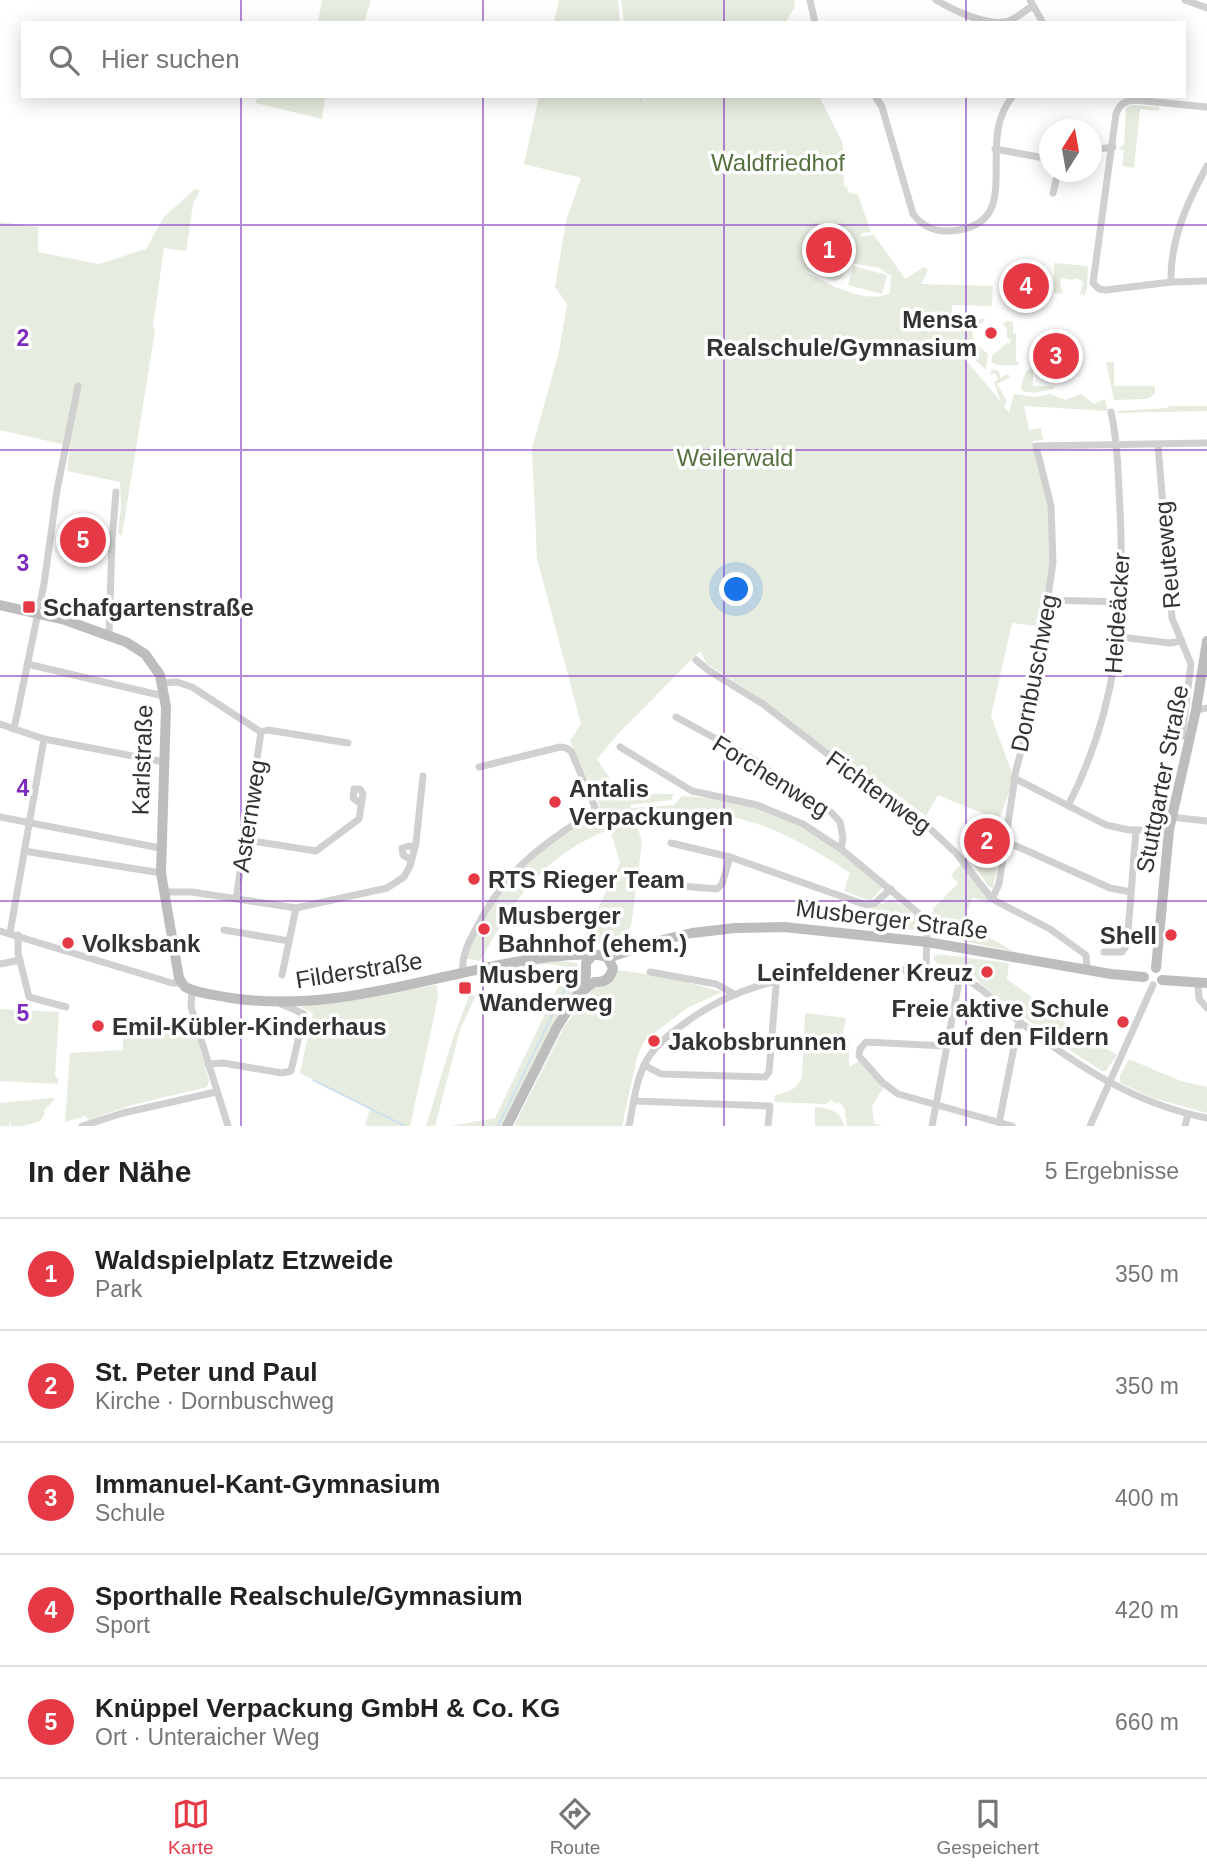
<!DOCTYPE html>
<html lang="de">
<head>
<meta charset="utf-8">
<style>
  :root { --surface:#fff; --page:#f2f2f2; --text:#222; --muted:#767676; --line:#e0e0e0; --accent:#e63946 }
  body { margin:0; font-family:Helvetica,sans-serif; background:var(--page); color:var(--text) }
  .compass { position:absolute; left:1039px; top:119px; width:63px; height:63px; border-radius:50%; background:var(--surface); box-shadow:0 4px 18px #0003; rotate:11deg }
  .you { position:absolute; left:737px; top:590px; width:24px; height:24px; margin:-18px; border:5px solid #fff; border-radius:50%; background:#1a73e8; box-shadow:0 0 0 10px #1a73e833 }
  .badge { display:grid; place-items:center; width:46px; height:46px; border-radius:50%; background:var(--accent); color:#fff; font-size:23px; font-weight:700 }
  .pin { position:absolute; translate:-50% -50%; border:4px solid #fff; box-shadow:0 2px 7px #0006 }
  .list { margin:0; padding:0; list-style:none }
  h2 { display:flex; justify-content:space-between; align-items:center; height:91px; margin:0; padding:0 28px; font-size:30px }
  h2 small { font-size:23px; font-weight:400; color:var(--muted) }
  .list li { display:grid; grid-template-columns:46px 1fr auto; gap:21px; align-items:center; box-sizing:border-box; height:112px; padding:0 28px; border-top:2px solid var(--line) }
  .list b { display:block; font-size:26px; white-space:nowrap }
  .list p { margin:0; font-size:23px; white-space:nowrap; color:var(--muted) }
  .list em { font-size:23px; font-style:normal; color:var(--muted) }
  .icon { flex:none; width:38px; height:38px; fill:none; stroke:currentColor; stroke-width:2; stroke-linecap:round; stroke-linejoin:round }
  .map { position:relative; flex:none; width:1207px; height:1126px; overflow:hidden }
  .search { position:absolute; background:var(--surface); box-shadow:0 4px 18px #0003; left:21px; right:21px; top:21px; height:77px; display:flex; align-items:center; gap:18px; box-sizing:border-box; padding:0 24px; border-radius:0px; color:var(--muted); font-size:26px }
  .sheet { height:651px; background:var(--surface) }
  nav { display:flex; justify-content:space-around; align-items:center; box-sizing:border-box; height:98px; border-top:2px solid var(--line); background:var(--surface); font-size:19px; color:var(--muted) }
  nav a { display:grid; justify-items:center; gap:4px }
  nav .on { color:var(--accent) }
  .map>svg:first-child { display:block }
  .green { fill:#e6ecdf; fill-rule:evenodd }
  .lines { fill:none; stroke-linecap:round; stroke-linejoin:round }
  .stream { stroke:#cfe2ee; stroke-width:2 }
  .street { stroke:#d0d0d0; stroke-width:7 }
  .secondary { stroke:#bdbdbd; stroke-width:10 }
  .grid { fill:none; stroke:#7b2cbf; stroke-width:2; stroke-opacity:0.55 }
  .poi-dot { fill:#e63946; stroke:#fff; stroke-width:2.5 }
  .labels { text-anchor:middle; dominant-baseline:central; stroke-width:7; stroke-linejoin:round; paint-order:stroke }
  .park-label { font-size:24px; fill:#56703f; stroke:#fff }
  .poi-label { font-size:24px; font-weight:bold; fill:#333; stroke:#fff; text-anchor:start }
  .street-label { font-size:24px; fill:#333; stroke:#fff }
  .grid-label { font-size:23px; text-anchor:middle; font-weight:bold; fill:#7b2cbf; stroke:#fff; stroke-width:7; stroke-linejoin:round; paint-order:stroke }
</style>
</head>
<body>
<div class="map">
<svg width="1207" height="1126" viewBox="0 0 1207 1126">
  <rect width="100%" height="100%" fill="#fff"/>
  <g class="green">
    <path d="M322 0H371L365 20 361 23H318Z"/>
    <path d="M559 0H618L620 23H554Z"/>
    <path d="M621 0H795L794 8 785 23H624Z"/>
    <path d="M261 96H325L322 119 256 103 255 101Z"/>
    <path d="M539 96H641L647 103 644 96H819L843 144 844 187H847L848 192 858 195 871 232 861 233V236L874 235 940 328 939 325 950 318 985 319 978 328 974 327C969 341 979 346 988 354L986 370 969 354 950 341 1001 402 994 382 998 380 995 373 990 375 992 369 999 371 1000 378 1008 374 1010 377 997 384 1007 401 1004 407 1009 412 1014 394 1034 397 1050 394 1065 400 1081 394 1094 404 1105 399 1108 411 1024 406 1029 430 1041 428 1043 440 1032 441 1036 446 1054 532 1044 627 1012 623 991 716 1014 778 999 820 938 795 926 816 883 784 831 753 760 698 707 664 700 651 618 734 597 759 620 794H674L671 800 630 805 631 808 674 805 682 796C772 801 815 830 883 887L870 901 844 891 850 873C781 827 720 798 636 822L642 842 631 927 609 943 580 946 620 863 610 829C540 857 515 899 480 961L463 958 509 877 600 806 570 741 581 724 537 558 532 448 559 352 567 304 555 287 566 221 581 178 524 164ZM850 263 880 268 891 276 890 293C868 306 823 282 803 270L835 281 842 278Z"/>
    <path d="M1133 105 1159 107V111L1140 109 1134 168 1122 166 1124 150 1119 149 1124 144 1126 107Z"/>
    <path d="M195 189 200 190 193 204 186 251 164 248 153 326 155 331 122 535 118 534 121 506 120 482 67 471 70 446 0 430V222L38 227V252L99 264 146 249 164 217Z"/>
    <path d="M1054 263 1088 266 1087 289 1085 295 1080 294 1083 282 1077 278 1071 280 1062 278 1060 282 1063 294 1054 293Z"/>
    <path d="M853 266 887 275 882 294 848 285Z"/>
    <path d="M924 267 928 270 921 284 993 286 992 306 952 305V315L936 322 905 279Z"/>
    <path d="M1007 321 1013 322V333H1016V361L1019 363 1016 366C1007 364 996 368 991 361L993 355 1007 343 1009 344 1011 340 1007 338V330L1003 324Z"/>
    <path d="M1106 362H1114V386H1155V394L1147 399 1114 400Z"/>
    <path d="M1029 369H1033V386H1054L1053 389 1034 393 1022 391C1020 387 1024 372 1029 369Z"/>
    <path d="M1169 406H1207V411L1117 413V411L1168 408Z"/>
    <path d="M980 857 983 861 988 857 999 859 993 888 988 886 973 863Z"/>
    <path d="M962 863 990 901 987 903 973 897 960 928H950L933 918V909L958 883 951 875Z"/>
    <path d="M892 900C903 904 919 916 921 928L912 930 867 926 871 908Z"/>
    <path d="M950 930 981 933 1015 952 945 937Z"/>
    <path d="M937 954 1009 963 1007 979 1066 1023 1117 1055 1106 1071H1102C1059 1044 1019 1015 980 983 972 969 951 966 936 963L933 958Z"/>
    <path d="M550 960 577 963 582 972 577 987 533 1064 504 1126H451L495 1118 567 968C547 958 514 970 493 975L492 971Z"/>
    <path d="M617 970 668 977 722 992 687 1008 643 1042 637 1058 622 1126H514L564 1027 594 988C608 987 614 984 617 970Z"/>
    <path d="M437 985 438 996 433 1022 410 1126H365L370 1109 300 1073 313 1013 300 1007Z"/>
    <path d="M476 995 460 1030 435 1126H426L453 1038 469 996Z"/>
    <path d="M0 1009 59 1012 55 1077 58 1078V1084L0 1081Z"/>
    <path d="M805 1013 846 1018 842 1038 849 1039V1067L859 1061 884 1087 872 1106 874 1123 882 1126H847L845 1110 840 1102 838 1104 831 1100 826 1104 774 1102 775 1095C789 1092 797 1090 802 1076Z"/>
    <path d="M123 1029 196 1035 209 1080 207 1087 132 1105 89 1120 85 1116 65 1122 70 1053 123 1050Z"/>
    <path d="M1129 1059 1181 1081 1207 1087V1113L1153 1098 1120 1083V1075Z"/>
    <path d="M52 1098 55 1099 44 1110 45 1114 40 1121 24 1126H11L10 1120 9 1126H0V1103Z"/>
    <path d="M815 1107C829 1108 841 1111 844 1126H815Z"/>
  </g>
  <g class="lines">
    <g class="stream">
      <path d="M313 1080 405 1126"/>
      <path d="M498 1126 573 973"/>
    </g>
    <g class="street">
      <path d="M810 0 815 23"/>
      <path d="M936 0C953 10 984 25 1004 22 1015 21 1023 11 1033 6"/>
      <path d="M1030 0 1043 23"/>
      <path d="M1185 0 1207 8"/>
      <path d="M875 96 882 107 913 214C922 226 935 232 950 231 1030 226 972 143 1013 96"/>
      <path d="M1207 107 1135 100C1124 101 1120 104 1116 114L1093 283 1099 289 1106 290 1171 282 1207 281"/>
      <path d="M995 149 1050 159"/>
      <path d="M1092 150 1113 147"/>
      <path d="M1053 193 1058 172"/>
      <path d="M1171 282C1170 239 1187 203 1207 166"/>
      <path d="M1158 445 1172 618 1191 664 1182 736 1190 737"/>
      <path d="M1048 600 1122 602"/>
      <path d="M109 635 112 541 116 492"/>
      <path d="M1120 637 1170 643 1182 641"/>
      <path d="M696 660 708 670 763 704 825 752 910 810 956 853 992 899 1050 929 1086 955 1087 969"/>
      <path d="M27 664 159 695"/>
      <path d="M163 683 177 682 192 687 261 732"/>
      <path d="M1196 710 1207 708"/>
      <path d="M676 717 755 760 801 796 831 812 840 822 843 838 841 849"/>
      <path d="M0 724 44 739 164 762"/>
      <path d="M14 729 44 584 57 490 78 386"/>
      <path d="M261 732 268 730 348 743"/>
      <path d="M620 747 692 791 757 805 803 824 841 849 923 917 927 933 926 970"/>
      <path d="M1014 778 1106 825 1129 830H1169"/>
      <path d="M1068 806C1118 708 1125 616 1120 509 1118 476 1118 444 1111 412"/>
      <path d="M0 817 160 848"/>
      <path d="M1171 817 1207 821"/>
      <path d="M246 840 316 851 359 819 363 794 360 789H354L353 798 361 804"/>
      <path d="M1005 841 1110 888 1131 892"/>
      <path d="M671 843 730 857 866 905 875 903 891 889"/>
      <path d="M24 851 161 873"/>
      <path d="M411 860 403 855 402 848 409 846 415 847"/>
      <path d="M669 885 717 889 722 884 730 857"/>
      <path d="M164 892H192L296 908 387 888 404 877 410 866 416 843 423 776"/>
      <path d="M236 899 261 732"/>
      <path d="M992 899 999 884 1016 770 1029 722 1053 563 1051 506 1036 446 1207 443"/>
      <path d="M224 930 289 941"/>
      <path d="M0 931 172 983H181"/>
      <path d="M10 933 44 739"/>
      <path d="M18 935V953L29 997 66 1007"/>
      <path d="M1104 952H1122L1127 945 1136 830"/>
      <path d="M0 964 20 960"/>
      <path d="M650 972 716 984 734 994"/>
      <path d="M463 973C461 956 469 941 477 927 506 869 540 847 592 812L595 807 571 751 566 748 560 747 479 767"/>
      <path d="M282 975 296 908"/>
      <path d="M1198 983 1199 999 1207 1008"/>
      <path d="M192 990 191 1007 228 1126"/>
      <path d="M946 1046 866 1042 860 1049 859 1056 882 1082 898 1094 1012 1126"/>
      <path d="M208 1064 223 1063 282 1073 291 1071 304 1014 279 1003"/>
      <path d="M644 1065 661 1074 765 1077 769 1072 776 986 774 980"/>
      <path d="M634 1101 770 1106 768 1126"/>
      <path d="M999 1123 1019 1022"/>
      <path d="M82 1126 123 1113 216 1092"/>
      <path d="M629 1126C634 1102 636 1075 650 1055 659 1042 672 1032 685 1023 745 978 814 971 887 970 911 970 938 967 960 977 983 986 1000 1007 1020 1022 1077 1066 1135 1104 1207 1118"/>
      <path d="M932 1126 960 976"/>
      <path d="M1090 1126 1153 985"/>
      <path d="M1185 1126 1188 1114"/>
    </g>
    <g class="secondary">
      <path d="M0 605 65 620 126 642 145 654 160 675 166 707 161 873 179 978 185 987C199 994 216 995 231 998 312 1010 383 990 462 973 495 966 528 958 561 956 574 955 598 952 608 958L613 968C611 978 605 983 594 982L577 996"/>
      <path d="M608 958 654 942 692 933 735 928 784 927 927 942 1111 974 1144 977"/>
      <path d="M1156 968 1169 830 1196 710 1207 641"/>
      <path d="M1162 980 1207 983"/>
      <path d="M507 1126 557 1027 577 996 586 975V963L591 957"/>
    </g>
  </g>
  <path class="grid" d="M241 0V23M483 0V23M724 0V23M966 0V23M241 96V1126M483 96V1126M724 96V1126M966 96V1126M0 225H1207M0 450H1207M0 676H1207M0 901H1207"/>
  <g class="poi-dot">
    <circle cx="991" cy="333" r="7"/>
    <rect x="22" y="600" width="14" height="14" rx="3.5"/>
    <circle cx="555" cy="802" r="7"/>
    <circle cx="474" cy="879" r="7"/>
    <circle cx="484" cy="929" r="7"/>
    <circle cx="1171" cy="935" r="7"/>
    <circle cx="68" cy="943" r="7"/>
    <circle cx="987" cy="972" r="7"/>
    <rect x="458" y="981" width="14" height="14" rx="3.5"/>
    <circle cx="1123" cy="1022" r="7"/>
    <circle cx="98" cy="1026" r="7"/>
    <circle cx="654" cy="1041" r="7"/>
  </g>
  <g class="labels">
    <g class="park-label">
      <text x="778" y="162">Waldfriedhof</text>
      <text x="735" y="457">Weilerwald</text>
    </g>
    <g class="poi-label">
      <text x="977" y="319" text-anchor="end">Mensa<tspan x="977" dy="28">Realschule/Gymnasium</tspan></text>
      <text x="43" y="607">Schafgartenstraße</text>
      <text x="569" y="788">Antalis<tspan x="569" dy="28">Verpackungen</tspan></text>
      <text x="488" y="879">RTS Rieger Team</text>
      <text x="498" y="915">Musberger<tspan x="498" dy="28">Bahnhof (ehem.)</tspan></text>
      <text x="1157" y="935" text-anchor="end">Shell</text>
      <text x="82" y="943">Volksbank</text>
      <text x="973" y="972" text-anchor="end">Leinfeldener Kreuz</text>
      <text x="479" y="974">Musberg<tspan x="479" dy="28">Wanderweg</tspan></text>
      <text x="1109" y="1008" text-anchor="end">Freie aktive Schule<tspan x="1109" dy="28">auf den Fildern</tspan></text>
      <text x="112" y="1026">Emil-Kübler-Kinderhaus</text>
      <text x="668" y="1041">Jakobsbrunnen</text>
    </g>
    <g class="street-label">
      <text transform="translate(1167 555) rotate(-95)">Reuteweg</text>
      <text transform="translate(1117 613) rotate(-86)">Heideäcker</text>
      <text transform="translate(1034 673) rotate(-79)">Dornbuschweg</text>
      <text transform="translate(142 760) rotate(-88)">Karlstraße</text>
      <text transform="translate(771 776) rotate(32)">Forchenweg</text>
      <text transform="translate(1162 779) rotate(-79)">Stuttgarter Straße</text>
      <text transform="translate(879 792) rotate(36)">Fichtenweg</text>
      <text transform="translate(249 816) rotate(-81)">Asternweg</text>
      <text transform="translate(892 919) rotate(7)">Musberger Straße</text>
      <text transform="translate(359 970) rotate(-9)">Filderstraße</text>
    </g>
  </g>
  <g class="grid-label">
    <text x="23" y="346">2</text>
    <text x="23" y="571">3</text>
    <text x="23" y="796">4</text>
    <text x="23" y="1021">5</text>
  </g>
</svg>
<svg class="compass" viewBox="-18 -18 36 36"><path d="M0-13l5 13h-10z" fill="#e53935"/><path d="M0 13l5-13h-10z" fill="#767676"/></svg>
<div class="you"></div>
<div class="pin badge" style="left:829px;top:250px">1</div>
<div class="pin badge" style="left:987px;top:841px">2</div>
<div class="pin badge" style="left:1056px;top:356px">3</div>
<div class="pin badge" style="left:1026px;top:286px">4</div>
<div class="pin badge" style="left:83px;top:540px">5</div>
<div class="search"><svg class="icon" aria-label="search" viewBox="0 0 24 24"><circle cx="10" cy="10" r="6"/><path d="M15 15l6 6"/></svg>Hier suchen</div>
</div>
<section class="sheet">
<h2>In der Nähe<small>5 Ergebnisse</small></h2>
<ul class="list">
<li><span class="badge">1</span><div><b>Waldspielplatz Etzweide</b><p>Park</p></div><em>350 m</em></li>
<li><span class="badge">2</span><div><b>St. Peter und Paul</b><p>Kirche · Dornbuschweg</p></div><em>350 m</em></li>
<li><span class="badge">3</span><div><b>Immanuel-Kant-Gymnasium</b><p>Schule</p></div><em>400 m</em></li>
<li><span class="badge">4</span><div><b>Sporthalle Realschule/Gymnasium</b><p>Sport</p></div><em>420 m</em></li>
<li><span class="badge">5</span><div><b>Knüppel Verpackung GmbH &amp; Co. KG</b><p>Ort · Unteraicher Weg</p></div><em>660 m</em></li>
</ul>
</section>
<nav>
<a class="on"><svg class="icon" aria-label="map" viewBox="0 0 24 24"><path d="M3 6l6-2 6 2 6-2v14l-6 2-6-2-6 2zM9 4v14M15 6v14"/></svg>Karte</a>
<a><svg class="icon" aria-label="directions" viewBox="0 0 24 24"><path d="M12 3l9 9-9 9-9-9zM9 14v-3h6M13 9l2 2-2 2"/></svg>Route</a>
<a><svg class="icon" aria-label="saved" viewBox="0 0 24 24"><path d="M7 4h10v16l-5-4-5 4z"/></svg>Gespeichert</a>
</nav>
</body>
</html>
